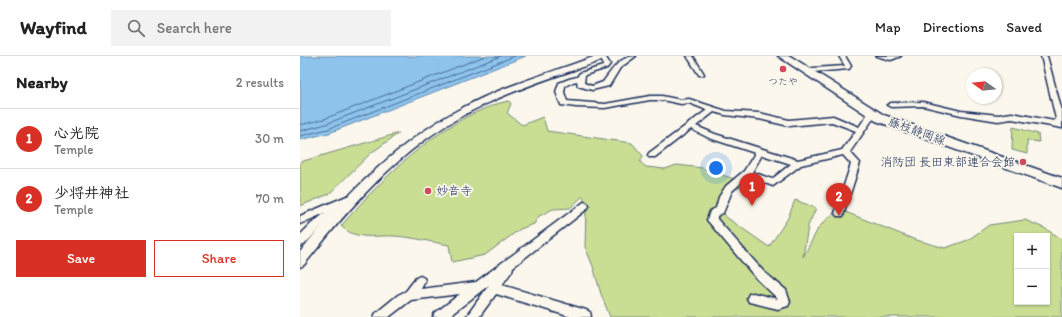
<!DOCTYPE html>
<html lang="en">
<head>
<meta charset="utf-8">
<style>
  :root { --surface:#fff; --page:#f2f2f2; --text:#222; --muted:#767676; --line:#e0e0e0; --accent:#d93025 }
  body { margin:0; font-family:Itim,"Klee One",sans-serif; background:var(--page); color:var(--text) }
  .controls { position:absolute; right:12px; bottom:12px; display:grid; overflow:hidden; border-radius:0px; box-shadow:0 1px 3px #0004 }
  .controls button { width:36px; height:36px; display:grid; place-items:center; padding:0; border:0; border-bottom:1px solid var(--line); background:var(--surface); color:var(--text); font:20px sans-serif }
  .compass { position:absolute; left:666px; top:12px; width:36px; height:36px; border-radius:50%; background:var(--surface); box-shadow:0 1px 3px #0004; rotate:285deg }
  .you { position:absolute; left:416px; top:112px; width:14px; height:14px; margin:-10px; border:3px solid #fff; border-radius:50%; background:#1a73e8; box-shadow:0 0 0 6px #1a73e833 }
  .badge { display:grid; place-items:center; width:26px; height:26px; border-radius:50%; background:var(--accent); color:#fff; font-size:13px; font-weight:700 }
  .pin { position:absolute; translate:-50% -33px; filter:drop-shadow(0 1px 2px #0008) }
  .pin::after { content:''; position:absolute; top:21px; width:14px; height:12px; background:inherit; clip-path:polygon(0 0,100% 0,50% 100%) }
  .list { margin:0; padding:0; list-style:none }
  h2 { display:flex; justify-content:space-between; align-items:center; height:52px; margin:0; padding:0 16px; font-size:17px }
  h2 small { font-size:13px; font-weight:400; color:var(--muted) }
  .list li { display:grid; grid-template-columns:26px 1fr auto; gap:12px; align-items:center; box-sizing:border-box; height:60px; padding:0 16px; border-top:1px solid var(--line) }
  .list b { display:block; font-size:15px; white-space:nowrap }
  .list p { margin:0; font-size:13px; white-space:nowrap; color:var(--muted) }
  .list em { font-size:13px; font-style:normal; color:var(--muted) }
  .actions { display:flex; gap:8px; padding:12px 16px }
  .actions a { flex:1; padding:9px 0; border:1px solid var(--accent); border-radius:0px; text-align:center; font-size:14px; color:var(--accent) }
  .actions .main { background:var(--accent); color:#fff }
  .icon { flex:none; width:22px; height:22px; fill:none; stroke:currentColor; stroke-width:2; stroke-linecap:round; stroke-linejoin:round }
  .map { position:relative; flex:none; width:762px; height:261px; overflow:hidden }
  header { display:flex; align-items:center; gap:24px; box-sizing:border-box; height:56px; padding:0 20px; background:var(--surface); border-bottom:1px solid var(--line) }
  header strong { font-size:19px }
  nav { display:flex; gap:22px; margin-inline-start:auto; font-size:14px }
  .search { width:280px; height:36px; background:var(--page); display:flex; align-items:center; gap:10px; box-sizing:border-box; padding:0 14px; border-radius:0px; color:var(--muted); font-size:15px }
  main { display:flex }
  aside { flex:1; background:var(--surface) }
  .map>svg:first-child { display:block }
  .green { fill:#cade93; stroke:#728678; fill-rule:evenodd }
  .water { fill:#8ec4ec; stroke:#6088b3 }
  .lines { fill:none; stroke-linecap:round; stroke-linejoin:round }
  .shore { stroke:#496b97; stroke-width:1 }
  .minor-casing { stroke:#1b2f5e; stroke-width:3 }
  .tertiary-casing { stroke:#1b2f5e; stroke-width:3 }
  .secondary-casing { stroke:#1b2f5e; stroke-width:3 }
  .minor { fill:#fbf7ec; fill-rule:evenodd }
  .tertiary { fill:#fbf7ec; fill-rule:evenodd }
  .secondary { fill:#fbf7ec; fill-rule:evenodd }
  .poi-dot { fill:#d1495b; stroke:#fbf7ec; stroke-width:1.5 }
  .labels { text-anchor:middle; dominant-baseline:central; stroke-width:3.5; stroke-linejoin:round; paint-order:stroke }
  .far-poi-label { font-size:10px; fill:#1b2f5e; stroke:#fbf7ec }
  .street-label { font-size:12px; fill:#1b2f5e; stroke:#fbf7ec }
  .poi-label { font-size:12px; fill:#1b2f5e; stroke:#fbf7ec; text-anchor:end }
</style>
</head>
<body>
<header>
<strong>Wayfind</strong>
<div class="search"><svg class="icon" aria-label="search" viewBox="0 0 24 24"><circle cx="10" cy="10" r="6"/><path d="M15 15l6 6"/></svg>Search here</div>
<nav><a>Map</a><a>Directions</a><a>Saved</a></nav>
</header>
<main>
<aside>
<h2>Nearby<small>2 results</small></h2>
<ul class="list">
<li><span class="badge">1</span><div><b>心光院</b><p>Temple</p></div><em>30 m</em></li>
<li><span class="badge">2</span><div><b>少将井神社</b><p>Temple</p></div><em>70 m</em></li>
</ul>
<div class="actions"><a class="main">Save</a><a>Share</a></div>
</aside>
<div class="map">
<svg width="762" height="261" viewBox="0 0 762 261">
  <rect width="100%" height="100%" fill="#fbf7ec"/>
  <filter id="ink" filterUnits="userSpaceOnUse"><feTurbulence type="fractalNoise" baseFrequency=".025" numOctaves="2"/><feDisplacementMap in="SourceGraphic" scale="8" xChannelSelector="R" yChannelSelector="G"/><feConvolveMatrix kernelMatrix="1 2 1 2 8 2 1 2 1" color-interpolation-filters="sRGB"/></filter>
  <g filter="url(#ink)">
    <g class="green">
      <path d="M209 45 211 48 207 57 222 69 243 61 247 75 332 87 343 100 340 106 346 111 365 113 377 109 402 112 437 124 422 153 426 161 469 191 488 162 495 144 516 152 508 170 503 201 519 171 538 153 613 183 645 192 668 184 689 169 725 164 744 172 762 183V261H310L301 238 293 210 285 191 286 152 283 140 270 152 253 153 239 160 234 168 220 173 185 199 152 206 149 189C131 186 112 181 94 180 75 179 56 185 41 170 78 127 121 84 172 58 184 53 196 47 209 45ZM717 180H747V246H717Z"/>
      <path d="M713 71 738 78 739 86 727 84V98L712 94Z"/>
      <path d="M99 77 71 97 29 138 0 150V106Z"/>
    </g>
    <path class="water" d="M0 0H226L29 77 0 84Z"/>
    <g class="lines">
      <g class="shore">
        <path d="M0 69 24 63 185 0"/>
        <path d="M0 75 26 68 201 0"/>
        <path d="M0 80 28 73 215 0"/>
      </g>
      <g class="minor-casing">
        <g id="minor">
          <path d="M299 0H305L310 8 307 12 285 19 284 27 292 30 303 26C312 14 320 0 336 0L320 12 309 30 292 34 278 30 277 25 273 26 265 30 264 36 267 45 305 48 350 40H362L381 44 389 43 426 55 459 57 489 64 533 60 559 71 569 56H575V60L550 96 560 107 543 160H537L535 157 551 108 543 99 501 109 473 130 448 121 432 135 423 157 417 160V163L464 216 486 234 490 246 488 250 478 253 449 246 447 242 449 238 453 237 478 243 456 222 407 164 410 155 416 152 419 141 426 130 444 115 455 97 409 82 391 73 355 101H349L348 99 349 97 407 54 389 47 381 48 362 44H350L305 52 276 51 261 49 256 36 259 27 269 23 277 21 280 17 303 10V6ZM414 56 425 59 459 63 489 70 532 66 556 75 542 94 498 104 415 78 396 70ZM462 99 491 108 472 123 452 116Z"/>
          <path d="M387 0H393L404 18 403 19H399Z"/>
          <path d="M539 0H545L551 10 549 13 513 16 506 18 503 16 513 12 545 10Z"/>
          <path d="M576 0H601L591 4Z"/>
          <path d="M741 0H747L762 56V72L712 63 698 65 661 59 623 50 591 51 587 49 591 47 623 46 661 55 698 59 712 57 754 65 756 63Z"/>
          <path d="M54 137 57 138 59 141 57 144 44 149 48 153 46 156 23 169 4 189 0 190V179L11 168 25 157 0 168V160Z"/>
          <path d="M284 146 287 147 289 150 287 153 213 211 212 215 202 229 286 254 290 256 291 261H271L196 238 179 261H166L189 229 148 261H133L135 257 160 238 111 244 89 261H74L76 257 98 239 106 235 116 222 120 220 124 222 125 225 121 233 176 226Z"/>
        </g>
      </g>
      <g class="tertiary-casing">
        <path id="tertiary" d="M296 0H307C300 7 283 10 274 14 244 24 215 34 186 48 110 82 55 144 4 209L0 211V196C46 139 97 86 162 52 204 29 251 17 296 0Z"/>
      </g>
      <g class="secondary-casing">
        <path id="secondary" d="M478 0H490L584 59 762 122V132L576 65Z"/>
      </g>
      <use href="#minor" class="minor"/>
      <use href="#tertiary" class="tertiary"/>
      <use href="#secondary" class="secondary"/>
    </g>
  </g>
  <g class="poi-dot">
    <circle cx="483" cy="13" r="4"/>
    <circle cx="723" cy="106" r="4"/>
    <circle cx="128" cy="135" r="4"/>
  </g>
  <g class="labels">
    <g class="far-poi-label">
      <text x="483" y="25">つたや</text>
    </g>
    <g class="street-label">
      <text transform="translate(617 75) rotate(20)">藤枝静岡線</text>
    </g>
    <g class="poi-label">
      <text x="715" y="106">消防団 長田東部連合会館</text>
      <text x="136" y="135" text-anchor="start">妙音寺</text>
    </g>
  </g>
</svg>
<div class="controls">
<button>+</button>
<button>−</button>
</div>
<svg class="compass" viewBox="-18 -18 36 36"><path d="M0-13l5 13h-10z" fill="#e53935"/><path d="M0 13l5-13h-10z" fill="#767676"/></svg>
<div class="you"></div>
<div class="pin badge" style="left:452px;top:150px">1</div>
<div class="pin badge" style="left:539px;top:160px">2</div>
</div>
</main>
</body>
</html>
